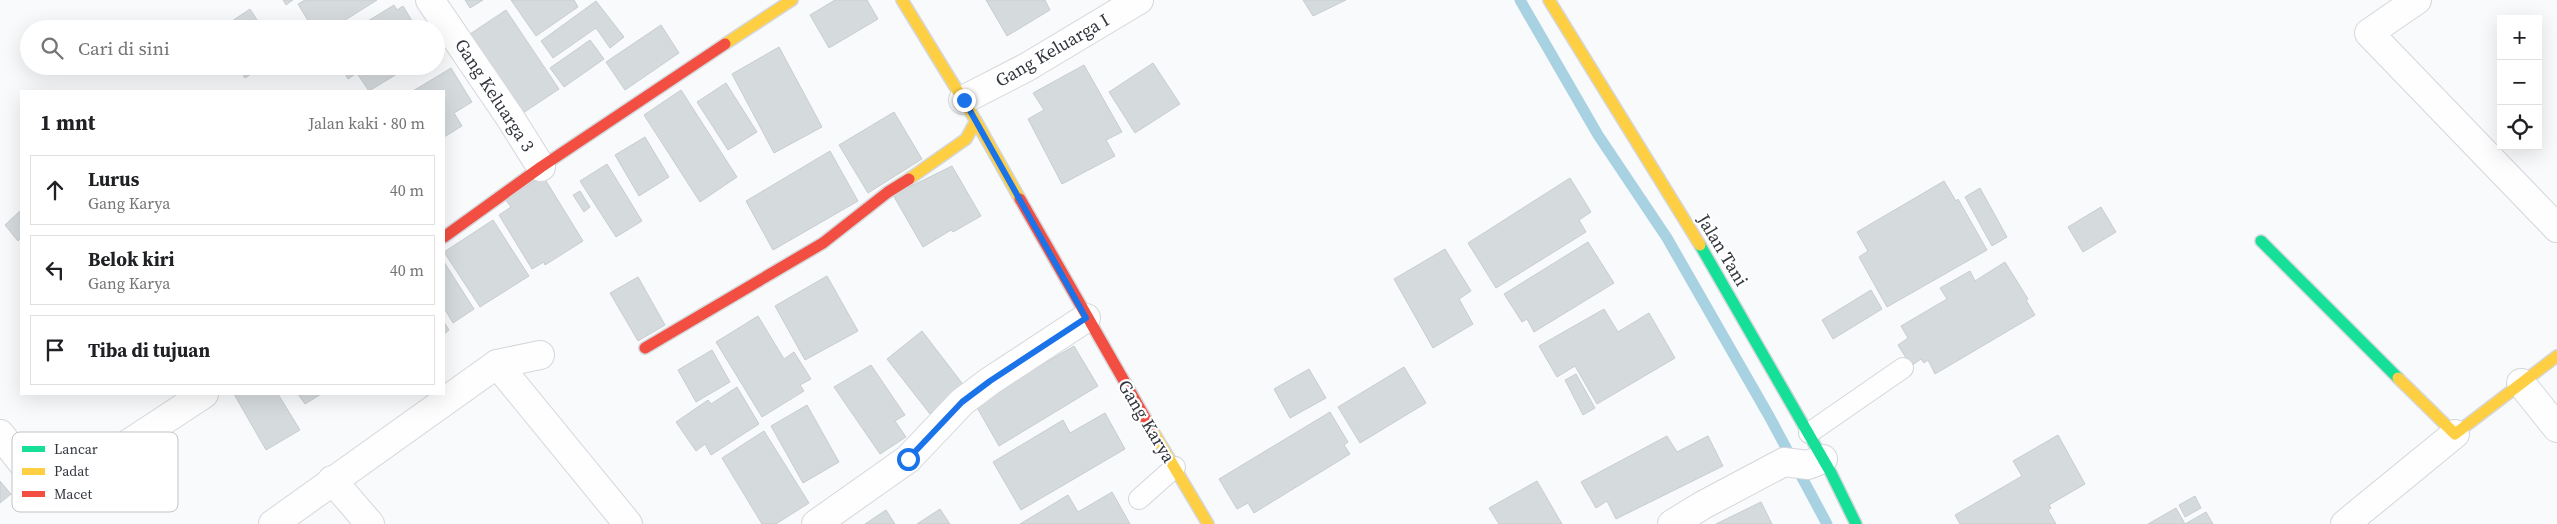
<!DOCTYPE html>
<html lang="id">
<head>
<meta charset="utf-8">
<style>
  :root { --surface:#fff; --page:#f2f2f2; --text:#202124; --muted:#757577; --line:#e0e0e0 }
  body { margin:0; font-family:"Source Serif 4",serif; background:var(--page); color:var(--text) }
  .controls { position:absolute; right:15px; top:15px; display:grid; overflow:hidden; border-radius:0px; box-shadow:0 5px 20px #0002 }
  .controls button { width:45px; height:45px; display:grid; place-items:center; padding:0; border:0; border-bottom:1px solid var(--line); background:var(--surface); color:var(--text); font:25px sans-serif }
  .stop { position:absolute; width:15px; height:15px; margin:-11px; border:4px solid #1a73e8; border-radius:50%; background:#fff }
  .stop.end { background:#1a73e8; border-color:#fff; box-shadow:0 1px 5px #0008 }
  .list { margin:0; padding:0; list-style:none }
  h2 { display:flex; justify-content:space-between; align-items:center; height:65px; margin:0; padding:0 20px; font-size:21px }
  h2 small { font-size:16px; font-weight:400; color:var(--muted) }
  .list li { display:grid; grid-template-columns:32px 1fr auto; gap:15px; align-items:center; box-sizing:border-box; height:70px; margin:0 10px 10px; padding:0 10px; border:1px solid var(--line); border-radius:0px }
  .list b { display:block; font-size:19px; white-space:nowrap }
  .list p { margin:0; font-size:16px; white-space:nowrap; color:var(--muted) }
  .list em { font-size:16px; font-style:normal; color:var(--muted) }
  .icon { flex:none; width:28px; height:28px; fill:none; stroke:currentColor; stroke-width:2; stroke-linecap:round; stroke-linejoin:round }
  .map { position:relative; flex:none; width:2557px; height:524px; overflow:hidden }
  .search { position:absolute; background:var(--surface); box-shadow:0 5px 20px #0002; left:20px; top:20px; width:425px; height:55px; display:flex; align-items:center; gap:12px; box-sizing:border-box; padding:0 18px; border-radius:28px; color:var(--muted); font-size:19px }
  .panel { position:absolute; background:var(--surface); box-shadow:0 5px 20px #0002; left:20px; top:90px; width:425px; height:305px; border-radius:0px }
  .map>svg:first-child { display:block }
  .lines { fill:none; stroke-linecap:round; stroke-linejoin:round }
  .stream { stroke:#a8d2e1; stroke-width:11 }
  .building { fill:#d5dadd; stroke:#c8cdd1 }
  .lane-casing { stroke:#d4d7db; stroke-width:22 }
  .street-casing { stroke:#d4d7db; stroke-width:30 }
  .fast-casing { stroke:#d4d7db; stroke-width:14 }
  .slow-casing { stroke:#d4d7db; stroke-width:14 }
  .jam-casing { stroke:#d4d7db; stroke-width:14 }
  .lane { stroke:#fefeff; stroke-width:20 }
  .street { stroke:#fefeff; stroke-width:28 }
  .fast { stroke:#16e098; stroke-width:11 }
  .slow { stroke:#ffcf43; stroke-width:11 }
  .jam { stroke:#f24e42; stroke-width:11 }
  .route { stroke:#1a73e8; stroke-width:6 }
  .labels { text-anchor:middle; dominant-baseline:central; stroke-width:4.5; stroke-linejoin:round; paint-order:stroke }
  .street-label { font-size:18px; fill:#32363e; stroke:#fff }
  .key { fill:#fff; stroke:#c2c3c5; stroke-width:1 }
  .key-label { font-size:14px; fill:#32363e }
</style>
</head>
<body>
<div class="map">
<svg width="2557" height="524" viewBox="0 0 2557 524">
  <rect width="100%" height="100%" fill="#f8fafc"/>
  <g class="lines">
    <path class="stream" d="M1520 0 1598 135 1667 238 1769 416 1827 524"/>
  </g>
  <g class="building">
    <path d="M283 0H293L286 5Z"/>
    <path d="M305 0H377L331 29H313L298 4Z"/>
    <path d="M465 0H483L470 8Z"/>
    <path d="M511 0H574L578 7 536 36Z"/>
    <path d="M835 0H867L878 19 829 48 810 15Z"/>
    <path d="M986 0H1045L1050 10 1007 36Z"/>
    <path d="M1303 0H1346L1313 16Z"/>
    <path d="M596 1 624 37 610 48 596 28 553 58 541 41Z"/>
    <path d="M394 5 397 10 403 6 417 29H355Z"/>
    <path d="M250 9 263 29H220Z"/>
    <path d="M506 10 559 89 523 113 482 69 490 63 470 34Z"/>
    <path d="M661 25 679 53 625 90 606 62Z"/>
    <path d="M590 40 604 59 564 87 550 68Z"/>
    <path d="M779 47 822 127 774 153 732 74Z"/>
    <path d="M1153 63 1180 104 1135 133 1109 92Z"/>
    <path d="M1084 65 1122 132 1106 140 1115 156 1062 184 1028 119 1044 110 1033 93Z"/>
    <path d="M238 66H263L245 78Z"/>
    <path d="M341 66H349L354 75 348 79Z"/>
    <path d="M352 66H410L369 91Z"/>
    <path d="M451 68 472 102 454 113 462 126 444 137V91H413Z"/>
    <path d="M726 83 757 132 728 150 697 102Z"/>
    <path d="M681 90 737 177 700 202 644 115Z"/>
    <path d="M894 112 922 159 868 193 839 145Z"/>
    <path d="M645 137 669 177 639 196 615 155Z"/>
    <path d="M830 151 858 201 773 250 746 201Z"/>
    <path d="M607 164 642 221 616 237 580 181Z"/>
    <path d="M952 166 981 216 953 232 951 230 923 247 893 195Z"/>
    <path d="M543 176 583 241 545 265 544 262 532 269 499 215 511 207 505 199Z"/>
    <path d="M1570 178 1591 212 1579 220 1586 232 1496 288 1468 243Z"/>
    <path d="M1944 181 1956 201 1958 199 1987 250 1887 307 1859 257 1868 251 1857 232Z"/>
    <path d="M1980 188 2007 237 1992 246 1965 197Z"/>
    <path d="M580 191 590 207 584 212 573 195Z"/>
    <path d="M2101 207 2116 232 2083 252 2068 227Z"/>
    <path d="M20 211 21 238 18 241 5 225Z"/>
    <path d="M493 220 529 276 480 307 444 252Z"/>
    <path d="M1588 242 1614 283 1534 332 1527 319 1522 322 1504 294Z"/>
    <path d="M1445 249 1471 291 1459 299 1473 324 1433 348 1394 279Z"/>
    <path d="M444 262 474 309 453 323 444 308Z"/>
    <path d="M2005 262 2028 299 2026 300 2035 315 1935 374 1928 360 1924 363 1921 359 1911 366 1898 345 1908 338 1901 326 1947 299 1940 288 1970 271 1975 281Z"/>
    <path d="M827 276 858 331 805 360 775 306Z"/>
    <path d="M638 277 665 325 638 341 610 293Z"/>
    <path d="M1871 290 1882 309 1833 339 1822 320Z"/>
    <path d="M1604 309 1618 332 1649 313 1675 358 1597 404 1575 366 1557 377 1539 346Z"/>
    <path d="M758 316 784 359 794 352 811 379 800 385 804 391 762 417 716 342Z"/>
    <path d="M444 322 449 330 444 334Z"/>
    <path d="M922 331 965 387 930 414 887 359Z"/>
    <path d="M1074 346 1098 386 999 446 975 404Z"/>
    <path d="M712 350 730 382 696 402 678 370Z"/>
    <path d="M871 365 905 415 895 421 906 437 880 454 834 387Z"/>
    <path d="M1404 367 1426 403 1360 443 1338 407Z"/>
    <path d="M1309 369 1326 398 1290 418 1274 389Z"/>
    <path d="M1576 374 1595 408 1583 415 1565 380Z"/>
    <path d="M737 387 759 424 711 455 705 444 696 451 676 422 708 400 711 404Z"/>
    <path d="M234 394H278L300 430 266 450Z"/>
    <path d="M298 394H321L305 404Z"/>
    <path d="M807 405 839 462 803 483 771 426Z"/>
    <path d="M1330 412 1348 442 1344 445 1350 454 1254 513 1248 503 1237 509 1219 479Z"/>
    <path d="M1105 413 1125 449 1021 510 993 462 1063 420 1070 433Z"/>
    <path d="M764 431 809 503 776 524H762L722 458Z"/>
    <path d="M2058 435 2085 484 2049 505 2051 508 2048 510 2056 524H1960L1955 515 2022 476 2013 461Z"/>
    <path d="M1667 436 1677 452 1708 436 1723 466 1616 519 1607 501 1596 508 1581 482Z"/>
    <path d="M0 481 11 494 0 503Z"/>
    <path d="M1537 481 1562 524H1499L1489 508Z"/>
    <path d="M1112 492 1130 524H1020L1068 495 1078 512Z"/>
    <path d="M2195 496 2201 508 2185 517 2179 505Z"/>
    <path d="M1761 502 1772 524H1716Z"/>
    <path d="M2176 508 2185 524 2206 512 2213 524H2148Z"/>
    <path d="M940 509 950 524H917Z"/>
    <path d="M886 510 895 524H865Z"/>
  </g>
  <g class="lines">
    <g class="lane-casing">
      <g id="lane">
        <path d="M1809 433 1903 368"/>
        <path d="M1139 499 1175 467"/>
      </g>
    </g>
    <g class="street-casing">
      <g id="street">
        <path d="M430 0 509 116 541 167"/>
        <path d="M2417 0 2369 33 2557 228"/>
        <path d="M963 100 1027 67 1139 0"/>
        <path d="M497 364 628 524"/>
        <path d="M2521 383 2557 428"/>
        <path d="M0 434C14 451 36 487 58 490L204 394"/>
        <path d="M332 480 370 524"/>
        <path d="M273 524 497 364 540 355"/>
        <path d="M816 524 908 459 962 402 990 381 1086 318"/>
        <path d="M1672 524 1703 505 1784 462 1808 465 1823 459"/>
        <path d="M2345 524 2455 434"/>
      </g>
    </g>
    <g class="fast-casing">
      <g id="fast">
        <path d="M2261 241 2398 378"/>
        <path d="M1700 245 1831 473 1856 524"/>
      </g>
    </g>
    <g class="slow-casing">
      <g id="slow">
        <path d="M902 0 976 121 1020 199"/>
        <path d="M1549 0 1700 245"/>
        <path d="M725 44 792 0"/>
        <path d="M909 179 966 139 976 121"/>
        <path d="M2398 378 2455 434 2557 356"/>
        <path d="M1151 428 1208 524"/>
      </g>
    </g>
    <g class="jam-casing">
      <g id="jam">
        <path d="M1020 199 1151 428"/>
        <path d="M444 237 541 167 725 44"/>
        <path d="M645 348 823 243 888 192 909 179"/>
      </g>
    </g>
    <use href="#lane" class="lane"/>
    <use href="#street" class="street"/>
    <use href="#fast" class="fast"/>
    <use href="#slow" class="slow"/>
    <use href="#jam" class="jam"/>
  </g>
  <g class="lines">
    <path class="route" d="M908 459 962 402 990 381 1086 318 964 100"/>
  </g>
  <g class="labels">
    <g class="street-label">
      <text transform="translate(1052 50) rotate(-30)">Gang Keluarga I</text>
      <text transform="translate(495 95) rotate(57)">Gang Keluarga 3</text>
      <text transform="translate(1723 250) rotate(59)">Jalan Tani</text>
      <text transform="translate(1147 421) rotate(59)">Gang Karya</text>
    </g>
  </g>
  <rect x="12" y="432" width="166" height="80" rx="8" class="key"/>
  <rect x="22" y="446" width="23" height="6" fill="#16e098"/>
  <rect x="22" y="468" width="23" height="7" fill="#ffcf43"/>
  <rect x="22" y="491" width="23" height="6" fill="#f24e42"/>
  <g class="key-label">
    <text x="54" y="454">Lancar</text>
    <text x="54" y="476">Padat</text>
    <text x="54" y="499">Macet</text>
  </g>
</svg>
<div class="controls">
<button>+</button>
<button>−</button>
<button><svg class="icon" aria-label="locate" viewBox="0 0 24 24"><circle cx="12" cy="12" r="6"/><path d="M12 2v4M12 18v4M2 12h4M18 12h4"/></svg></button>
</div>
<div class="stop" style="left:908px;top:459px"></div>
<div class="stop end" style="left:964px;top:100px"></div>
<div class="search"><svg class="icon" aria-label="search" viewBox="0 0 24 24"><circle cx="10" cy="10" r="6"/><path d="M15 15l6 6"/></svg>Cari di sini</div>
<section class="panel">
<h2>1 mnt<small>Jalan kaki · 80 m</small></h2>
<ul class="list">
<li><svg class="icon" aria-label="ahead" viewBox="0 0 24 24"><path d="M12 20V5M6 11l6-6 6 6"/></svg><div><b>Lurus</b><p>Gang Karya</p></div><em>40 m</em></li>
<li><svg class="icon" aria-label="left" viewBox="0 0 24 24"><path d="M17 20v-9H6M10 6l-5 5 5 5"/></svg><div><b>Belok kiri</b><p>Gang Karya</p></div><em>40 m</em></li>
<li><svg class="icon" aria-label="arrive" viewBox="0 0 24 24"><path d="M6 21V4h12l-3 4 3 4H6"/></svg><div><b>Tiba di tujuan</b></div></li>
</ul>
</section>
</div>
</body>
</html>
